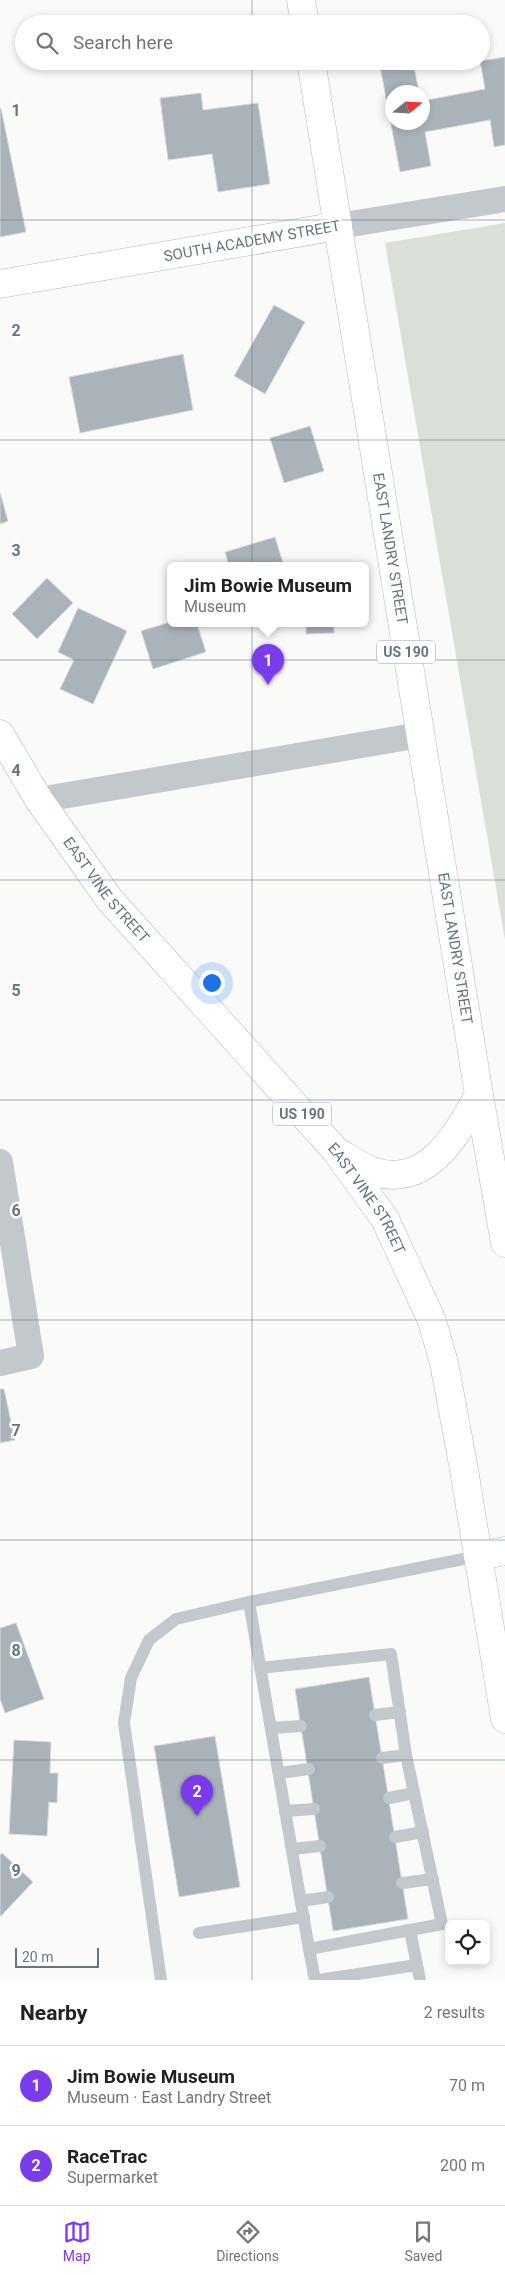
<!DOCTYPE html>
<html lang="en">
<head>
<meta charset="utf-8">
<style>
  :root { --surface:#fff; --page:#f6f6f6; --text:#202124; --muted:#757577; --line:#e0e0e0; --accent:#7c3aed }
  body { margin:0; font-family:Roboto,sans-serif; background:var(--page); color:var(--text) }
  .controls { position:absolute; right:15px; bottom:15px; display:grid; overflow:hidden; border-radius:8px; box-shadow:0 2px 8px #0003 }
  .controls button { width:45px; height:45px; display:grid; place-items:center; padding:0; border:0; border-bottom:1px solid var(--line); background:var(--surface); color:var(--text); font:25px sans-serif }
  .compass { position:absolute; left:385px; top:85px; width:45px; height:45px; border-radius:50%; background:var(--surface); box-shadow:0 2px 8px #0003; rotate:72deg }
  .scale { position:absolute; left:15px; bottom:12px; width:84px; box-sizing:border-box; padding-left:5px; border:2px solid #657683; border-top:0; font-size:14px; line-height:18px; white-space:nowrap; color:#657683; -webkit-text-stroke:4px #fff; paint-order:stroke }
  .you { position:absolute; left:211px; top:982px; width:18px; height:18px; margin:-12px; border:4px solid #fff; border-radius:50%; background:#1a73e8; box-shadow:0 0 0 8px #1a73e833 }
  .badge { display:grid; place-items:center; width:32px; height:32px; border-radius:50%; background:var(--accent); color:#fff; font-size:16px; font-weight:700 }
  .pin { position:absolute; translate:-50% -41px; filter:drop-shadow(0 1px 2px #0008) }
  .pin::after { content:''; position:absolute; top:26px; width:18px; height:15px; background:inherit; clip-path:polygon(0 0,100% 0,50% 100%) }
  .popup { position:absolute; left:167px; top:562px; width:202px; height:65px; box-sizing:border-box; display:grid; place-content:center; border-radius:8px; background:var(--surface); filter:drop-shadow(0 1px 4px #0005); font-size:16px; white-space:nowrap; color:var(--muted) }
  .popup b { font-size:19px; color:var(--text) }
  .popup::after { content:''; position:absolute; left:50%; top:100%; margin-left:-10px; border:10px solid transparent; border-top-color:var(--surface) }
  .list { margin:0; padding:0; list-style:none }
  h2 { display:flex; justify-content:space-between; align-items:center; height:65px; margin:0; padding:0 20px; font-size:21px }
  h2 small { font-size:16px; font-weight:400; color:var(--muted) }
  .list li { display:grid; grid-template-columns:32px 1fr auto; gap:15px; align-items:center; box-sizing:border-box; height:80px; padding:0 20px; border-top:1px solid var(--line) }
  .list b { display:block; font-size:19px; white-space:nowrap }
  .list p { margin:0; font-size:16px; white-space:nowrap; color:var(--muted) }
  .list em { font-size:16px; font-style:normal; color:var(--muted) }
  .icon { flex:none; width:28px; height:28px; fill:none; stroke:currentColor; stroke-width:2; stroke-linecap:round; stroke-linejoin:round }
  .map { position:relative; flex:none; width:505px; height:1980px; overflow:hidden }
  .search { position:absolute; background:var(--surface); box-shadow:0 2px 8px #0003; left:15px; right:15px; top:15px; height:55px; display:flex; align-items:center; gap:12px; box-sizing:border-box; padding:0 18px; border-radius:28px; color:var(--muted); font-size:19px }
  .sheet { height:225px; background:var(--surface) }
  nav { display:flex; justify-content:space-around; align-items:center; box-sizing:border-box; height:70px; border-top:1px solid var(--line); background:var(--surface); font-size:14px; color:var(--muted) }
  nav a { display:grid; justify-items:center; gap:2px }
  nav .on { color:var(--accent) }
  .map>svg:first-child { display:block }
  .green { fill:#dadfd7 }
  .building { fill:#aab3b9; stroke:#dcdcda }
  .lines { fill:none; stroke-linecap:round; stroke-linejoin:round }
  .secondary-casing { stroke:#b3babf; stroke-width:29 }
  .highway-casing { stroke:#b4b9bd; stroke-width:29 }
  .lane { stroke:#c3c8cc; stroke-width:12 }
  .street { stroke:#c3c8cc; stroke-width:26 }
  .secondary { stroke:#fff; stroke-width:28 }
  .highway { stroke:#fff; stroke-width:28 }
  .grid { fill:none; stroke:#657683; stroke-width:1; stroke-opacity:0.55 }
  .labels { text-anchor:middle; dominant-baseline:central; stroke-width:5; stroke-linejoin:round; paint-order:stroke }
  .shield { fill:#fff; stroke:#939fa8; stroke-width:1 }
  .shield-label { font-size:14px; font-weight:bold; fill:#657683 }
  .street-label { font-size:15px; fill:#657683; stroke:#fff }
  .grid-label { font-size:16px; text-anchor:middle; font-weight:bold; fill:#657683; stroke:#fff; stroke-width:5; stroke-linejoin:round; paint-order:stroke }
</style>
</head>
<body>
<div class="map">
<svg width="505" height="1980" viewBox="0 0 505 1980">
  <rect width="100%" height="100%" fill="#fafaf8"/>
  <path class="green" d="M505 223V940L385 243Z"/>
  <g class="building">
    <path d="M505 57V145L494 147 490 120 425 132 431 166 400 172 379 61H413L419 92H392V122H422V101L485 89 480 61Z"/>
    <path d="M201 93 203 110 258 103 270 184 218 192 212 154 168 160 160 98Z"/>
    <path d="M1 108 26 232 0 237V109Z"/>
    <path d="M274 305 305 322 265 394 234 376Z"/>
    <path d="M183 354 193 410 80 433 69 377Z"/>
    <path d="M310 426 324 471 284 483 270 438Z"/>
    <path d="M0 492 8 521 0 524Z"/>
    <path d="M275 537 284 566H229L225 552Z"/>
    <path d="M47 578 73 603 37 639 12 614Z"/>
    <path d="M78 608 127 631 93 704 60 689 74 660 58 652Z"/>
    <path d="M170 622V624H197L206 652 153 669 141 631Z"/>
    <path d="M306 624H334V633L306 634Z"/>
    <path d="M0 1389H4L15 1440 0 1443Z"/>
    <path d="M16 1623 44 1699 5 1713 0 1699V1628Z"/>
    <path d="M369 1677 408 1919 333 1931 295 1689Z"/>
    <path d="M215 1736 240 1887 179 1897 154 1746Z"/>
    <path d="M14 1740 51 1742 50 1773H58L57 1803 49 1802 47 1836 9 1834Z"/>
    <path d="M2 1853 33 1882 0 1917V1855Z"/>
  </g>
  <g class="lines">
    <g class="secondary-casing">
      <g id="secondary">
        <path d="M0 284 338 226"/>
        <path d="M478 1556 505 1551"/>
      </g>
    </g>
    <g class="highway-casing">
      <g id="highway">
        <path d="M301 0 305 24"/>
        <path id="s1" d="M311 61 479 1095 505 1243"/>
        <path id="s2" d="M0 734 39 800 110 900 336 1151 385 1219 432 1321 444 1363 463 1464 505 1719"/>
        <path d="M341 1154C351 1160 362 1167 372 1171 427 1190 457 1134 479 1095"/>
      </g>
    </g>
    <g class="lane">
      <path d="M249 1602C269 1717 289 1833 309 1949L442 1924 406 1755 391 1654 260 1668"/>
      <path d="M375 1715 400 1712"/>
      <path d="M271 1728 301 1726"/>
      <path d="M382 1758 406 1755"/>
      <path d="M279 1773 309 1769"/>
      <path d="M389 1798 414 1793"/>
      <path d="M285 1811 314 1809"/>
      <path d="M395 1837 423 1832"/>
      <path d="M292 1849 320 1846"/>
      <path d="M402 1883 433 1879"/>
      <path d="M301 1901 328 1897"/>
      <path d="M410 1930 420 1980"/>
      <path d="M199 1933 304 1917"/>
      <path d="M309 1949 315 1980"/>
      <path d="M161 1980 124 1723 131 1678 149 1640 176 1619 249 1602 478 1556"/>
      <path d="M319 1980 417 1965"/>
    </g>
    <g class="street">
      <path d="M338 226 505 199"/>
      <path d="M39 800 420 735"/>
      <path d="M0 1162 31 1356 0 1363"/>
    </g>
    <use href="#secondary" class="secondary"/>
    <use href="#highway" class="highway"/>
  </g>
  <path class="grid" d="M252 0V24M252 61V1980M0 220H505M0 440H505M0 660H505M0 880H505M0 1100H505M0 1320H505M0 1540H505M0 1760H505"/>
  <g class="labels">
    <g class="shield">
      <rect x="377" y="640.5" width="58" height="23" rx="4"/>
      <rect x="273" y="1102.5" width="58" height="23" rx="4"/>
    </g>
    <g class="shield-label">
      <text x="406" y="652">US 190</text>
      <text x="302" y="1114">US 190</text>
    </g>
    <g class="street-label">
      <text transform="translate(252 241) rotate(-10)">SOUTH ACADEMY STREET</text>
      <text stroke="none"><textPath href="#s1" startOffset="494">EAST LANDRY STREET</textPath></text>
      <text stroke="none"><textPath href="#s2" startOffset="189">EAST VINE STREET</textPath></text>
      <text stroke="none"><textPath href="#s1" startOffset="899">EAST LANDRY STREET</textPath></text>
      <text stroke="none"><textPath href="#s2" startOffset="594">EAST VINE STREET</textPath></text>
    </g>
  </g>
  <g class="grid-label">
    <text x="16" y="116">1</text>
    <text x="16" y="336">2</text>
    <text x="16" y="556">3</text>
    <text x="16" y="776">4</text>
    <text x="16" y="996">5</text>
    <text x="16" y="1216">6</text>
    <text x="16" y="1436">7</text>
    <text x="16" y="1656">8</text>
    <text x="16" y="1876">9</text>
  </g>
</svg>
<div class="controls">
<button><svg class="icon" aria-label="locate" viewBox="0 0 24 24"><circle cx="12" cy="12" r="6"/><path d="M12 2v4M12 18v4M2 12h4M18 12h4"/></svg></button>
</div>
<svg class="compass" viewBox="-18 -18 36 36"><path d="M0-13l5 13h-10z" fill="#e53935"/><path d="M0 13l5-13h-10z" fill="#757577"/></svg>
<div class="scale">20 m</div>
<div class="you"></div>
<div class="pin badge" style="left:268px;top:685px">1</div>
<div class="popup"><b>Jim Bowie Museum</b>Museum</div>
<div class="pin badge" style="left:197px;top:1816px">2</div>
<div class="search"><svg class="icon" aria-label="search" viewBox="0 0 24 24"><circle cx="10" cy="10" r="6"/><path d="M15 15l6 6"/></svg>Search here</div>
</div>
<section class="sheet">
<h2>Nearby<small>2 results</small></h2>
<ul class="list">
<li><span class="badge">1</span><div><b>Jim Bowie Museum</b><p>Museum · East Landry Street</p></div><em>70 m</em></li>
<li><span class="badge">2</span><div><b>RaceTrac</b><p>Supermarket</p></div><em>200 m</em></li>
</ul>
</section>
<nav>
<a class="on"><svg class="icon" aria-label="map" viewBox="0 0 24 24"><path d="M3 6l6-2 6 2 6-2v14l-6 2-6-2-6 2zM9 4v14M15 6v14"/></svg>Map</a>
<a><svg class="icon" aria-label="directions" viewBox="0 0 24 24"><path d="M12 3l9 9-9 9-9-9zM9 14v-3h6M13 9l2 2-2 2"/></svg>Directions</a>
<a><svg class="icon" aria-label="saved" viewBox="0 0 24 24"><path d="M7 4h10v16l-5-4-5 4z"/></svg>Saved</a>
</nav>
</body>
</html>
